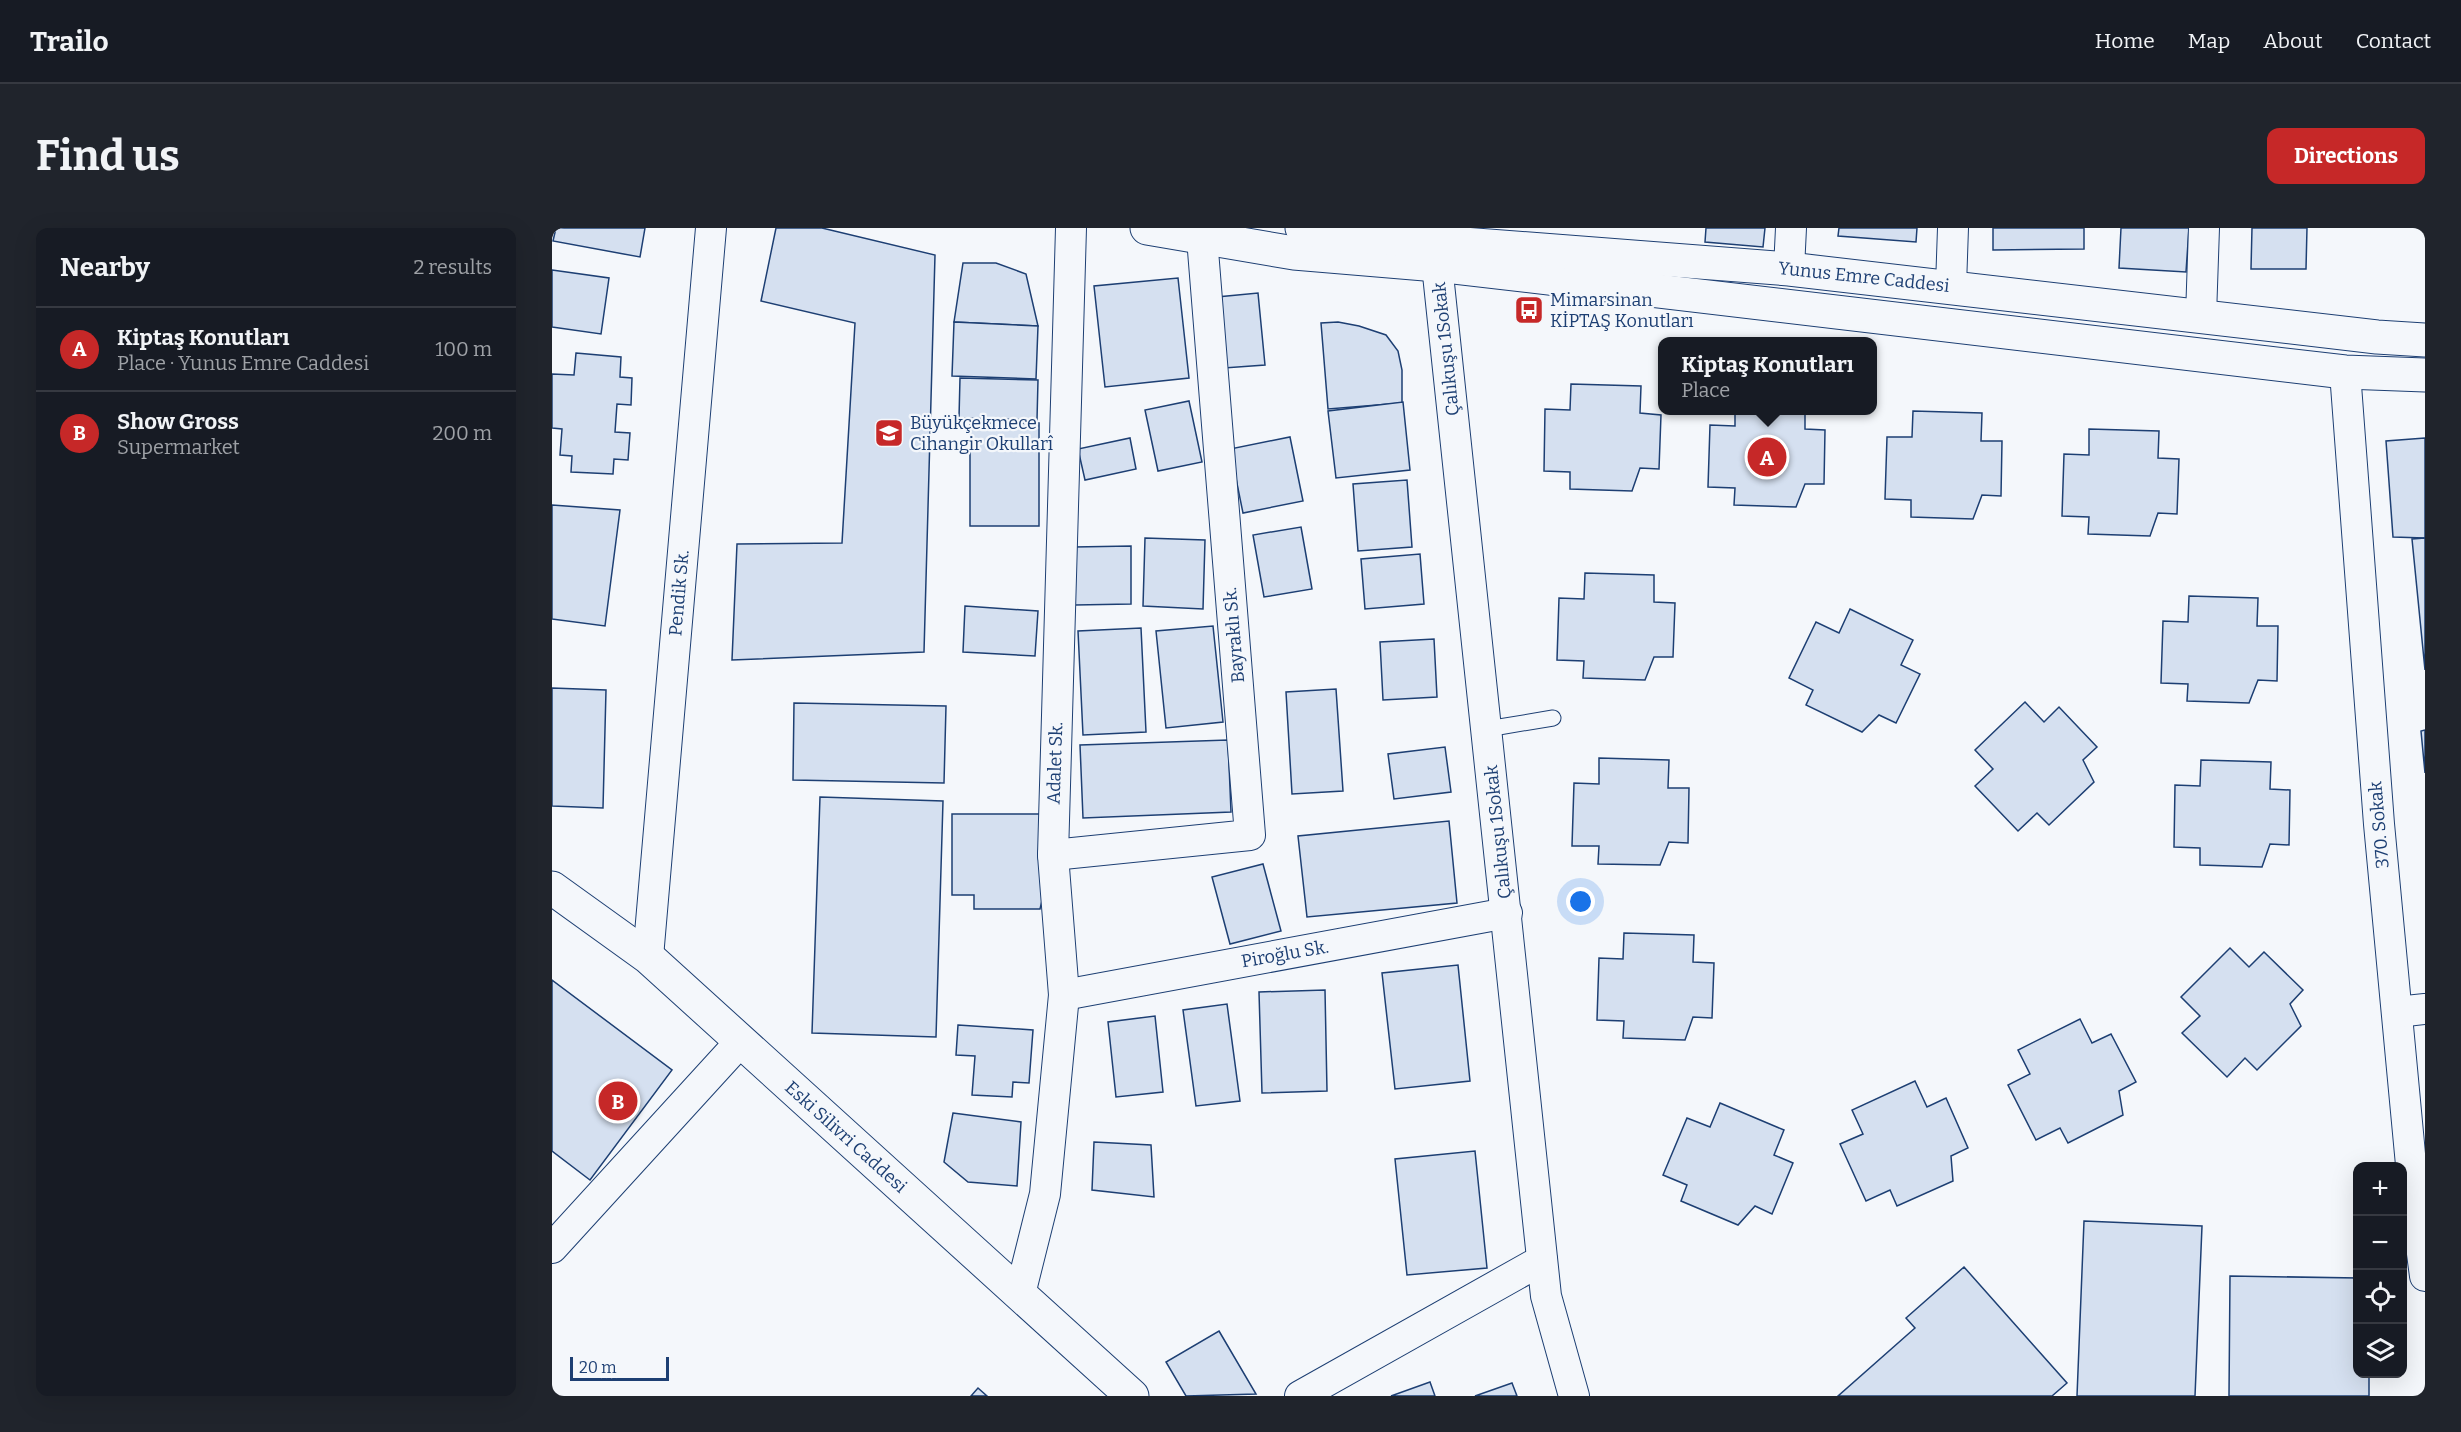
<!DOCTYPE html>
<html lang="en">
<head>
<meta charset="utf-8">
<style>
  :root { --surface:#171b24; --page:#20242c; --text:#f1f3f6; --muted:#9ea1a6; --line:#363941; --accent:#c62828 }
  body { margin:0; font-family:Bitter,serif; background:var(--page); color:var(--text) }
  .controls { position:absolute; right:18px; bottom:18px; display:grid; overflow:hidden; border-radius:12px; box-shadow:0 6px 24px #0002 }
  .controls button { width:54px; height:54px; display:grid; place-items:center; padding:0; border:0; border-bottom:2px solid var(--line); background:var(--surface); color:var(--text); font:30px sans-serif }
  .scale { position:absolute; left:18px; bottom:15px; width:99px; box-sizing:border-box; padding-left:6px; border:3px solid #1d3f73; border-top:0; font-size:16px; line-height:21px; white-space:nowrap; color:#1d3f73; -webkit-text-stroke:4px #f4f7fb; paint-order:stroke }
  .you { position:absolute; left:1029px; top:674px; width:21px; height:21px; margin:-15px; border:4px solid #fff; border-radius:50%; background:#1a73e8; box-shadow:0 0 0 9px #1a73e833 }
  .badge { display:grid; place-items:center; width:39px; height:39px; border-radius:50%; background:var(--accent); color:#fff; font-size:20px; font-weight:700 }
  .pin { position:absolute; translate:-50% -50%; border:3px solid #fff; box-shadow:0 2px 6px #0006 }
  .popup { position:absolute; left:1106px; top:109px; width:219px; height:78px; box-sizing:border-box; display:grid; place-content:center; border-radius:12px; background:var(--surface); filter:drop-shadow(0 2px 4px #0005); font-size:20px; white-space:nowrap; color:var(--muted) }
  .popup b { font-size:22px; color:var(--text) }
  .popup::after { content:''; position:absolute; left:50%; top:100%; margin-left:-12px; border:12px solid transparent; border-top-color:var(--surface) }
  .list { margin:0; padding:0; list-style:none }
  h2 { display:flex; justify-content:space-between; align-items:center; height:78px; margin:0; padding:0 24px; font-size:26px }
  h2 small { font-size:20px; font-weight:400; color:var(--muted) }
  .list li { display:grid; grid-template-columns:39px 1fr auto; gap:18px; align-items:center; box-sizing:border-box; height:84px; padding:0 24px; border-top:2px solid var(--line) }
  .list b { display:block; font-size:22px; white-space:nowrap }
  .list p { margin:0; font-size:20px; white-space:nowrap; color:var(--muted) }
  .list em { font-size:20px; font-style:normal; color:var(--muted) }
  .icon { flex:none; width:33px; height:33px; fill:none; stroke:currentColor; stroke-width:2; stroke-linecap:round; stroke-linejoin:round }
  .map { position:relative; flex:none; width:1873px; height:1168px; overflow:hidden; border-radius:12px }
  header { display:flex; align-items:center; gap:36px; box-sizing:border-box; height:84px; padding:0 30px; background:var(--surface); border-bottom:2px solid var(--line) }
  header strong { font-size:28px }
  nav { display:flex; gap:33px; margin-inline-start:auto; font-size:21px }
  .intro { display:flex; align-items:center; justify-content:space-between; box-sizing:border-box; height:144px; padding:0 36px }
  h1 { margin:0; font-size:42px }
  .button { padding:15px 27px; border-radius:12px; background:var(--accent); color:#fff; font-size:21px; font-weight:700 }
  main { display:flex; gap:36px; padding:0 36px }
  aside { flex:1; background:var(--surface); border-radius:12px; box-shadow:0 6px 24px #0002 }
  .map>svg:first-child { display:block }
  .building { fill:#d5e0f0; stroke:#1d3f73; stroke-width:1.5 }
  .lines { fill:none; stroke-linecap:round; stroke-linejoin:round }
  .service-casing { stroke:#1d3f73; stroke-width:17 }
  .minor-casing { stroke:#1d3f73; stroke-width:32 }
  .secondary-casing { stroke:#1d3f73; stroke-width:35 }
  .primary-casing { stroke:#1d3f73; stroke-width:35 }
  .service { stroke:#f4f7fb; stroke-width:15 }
  .minor { stroke:#f4f7fb; stroke-width:30 }
  .secondary { stroke:#f4f7fb; stroke-width:33 }
  .primary { stroke:#f4f7fb; stroke-width:33 }
  .labels { text-anchor:middle; dominant-baseline:central; stroke-width:4.5; stroke-linejoin:round; paint-order:stroke }
  .street-label { font-size:18px; fill:#1d3f73; stroke:#f4f7fb }
  .poi-label { font-size:18px; fill:#1d3f73; stroke:#f4f7fb; text-anchor:start }
</style>
</head>
<body>
<header>
<strong>Trailo</strong>
<nav><a>Home</a><a>Map</a><a>About</a><a>Contact</a></nav>
</header>
<div class="intro"><h1>Find us</h1><a class="button">Directions</a></div>
<main>
<aside>
<h2>Nearby<small>2 results</small></h2>
<ul class="list">
<li><span class="badge">A</span><div><b>Kiptaş Konutları</b><p>Place · Yunus Emre Caddesi</p></div><em>100 m</em></li>
<li><span class="badge">B</span><div><b>Show Gross</b><p>Supermarket</p></div><em>200 m</em></li>
</ul>
</aside>
<div class="map">
<svg width="1873" height="1168" viewBox="0 0 1873 1168">
  <rect width="100%" height="100%" fill="#f4f7fb"/>
  <g class="building">
    <path d="M4 0H93L88 29 1 13Z"/>
    <path d="M224 0H270L383 27 372 424 180 432 185 316 290 315 303 95 209 73Z"/>
    <path d="M1154 0H1213L1211 19 1153 14Z"/>
    <path d="M1287 0H1365L1364 14 1286 8Z"/>
    <path d="M1441 0H1532V21L1441 22Z"/>
    <path d="M1569 0H1637L1634 44 1567 40Z"/>
    <path d="M1700 0H1755L1754 41H1699Z"/>
    <path d="M411 35H444L474 46 486 98 402 94Z"/>
    <path d="M0 42 57 50 49 106 0 99Z"/>
    <path d="M626 50 637 150 553 159 542 58Z"/>
    <path d="M706 65 713 137 672 140 665 69Z"/>
    <path d="M402 94 486 98 484 151 400 148Z"/>
    <path d="M786 94 807 98 834 107 846 123 850 142V175L776 181 769 95Z"/>
    <path d="M24 125 69 129 68 149 80 150 79 177 65 176 63 204 78 205 76 232 62 231 61 246 19 244 20 228 8 227 10 201 0 200V146L22 147Z"/>
    <path d="M408 150 486 152 485 192 407 190Z"/>
    <path d="M1019 156 1089 158 1088 185 1109 187 1107 241 1088 240 1080 263 1018 261V244L992 243 993 181 1018 182Z"/>
    <path d="M637 173 650 234 606 243 593 182Z"/>
    <path d="M851 174 858 242 784 250 776 183Z"/>
    <path d="M1183 182H1253V201L1273 202 1272 256H1253L1244 279 1182 277 1183 260 1156 259 1158 197 1183 198Z"/>
    <path d="M1361 183 1430 185 1429 213H1450L1449 268 1430 267 1421 291 1359 289V272L1333 271 1335 209H1360Z"/>
    <rect x="418" y="195" width="69" height="103"/>
    <path d="M1537 201 1607 203 1606 230 1627 231 1625 286 1606 285 1598 308 1536 306 1537 289 1510 288 1512 226 1537 227Z"/>
    <path d="M738 209 751 273 691 285 678 221Z"/>
    <path d="M578 210 584 241 533 252 526 221Z"/>
    <path d="M1873 210V310L1841 309 1834 213Z"/>
    <path d="M855 252 860 319 806 323 801 256Z"/>
    <path d="M0 277 68 282 53 398 0 391Z"/>
    <path d="M749 299 760 361 712 369 701 307Z"/>
    <path d="M593 310 653 312 651 381 591 378Z"/>
    <path d="M1873 310V442L1860 311Z"/>
    <path d="M579 318V376L523 377 522 319Z"/>
    <path d="M868 326 872 376 813 381 809 331Z"/>
    <path d="M1033 345 1102 347V374L1123 375 1121 429H1102L1093 452 1031 450 1032 433 1005 432 1007 370 1032 371Z"/>
    <path d="M1637 368 1706 370 1705 398H1726L1725 453 1706 452 1697 475 1635 473 1636 456 1609 455 1611 393 1636 394Z"/>
    <path d="M413 378 486 383 483 428 411 424Z"/>
    <path d="M1298 381 1361 412 1349 437 1368 446 1344 495 1327 487 1310 504 1254 477 1261 462 1237 450 1264 394 1287 405Z"/>
    <path d="M661 398 671 494 614 500 604 403Z"/>
    <path d="M589 400 594 504 531 507 526 403Z"/>
    <path d="M882 411 885 469 831 472 828 414Z"/>
    <path d="M0 460 54 462 51 580 0 578Z"/>
    <path d="M784 461 791 563 740 566 734 464Z"/>
    <path d="M1473 474 1492 494 1507 479 1545 519 1531 532 1542 554 1497 597 1485 585 1466 603 1423 558 1441 541 1423 522Z"/>
    <path d="M242 475 394 478 392 555 241 552Z"/>
    <path d="M1873 502V545L1869 503Z"/>
    <path d="M676 512 679 584 531 590 528 517Z"/>
    <path d="M893 519 899 564 842 571 836 526Z"/>
    <path d="M1047 530 1117 532 1116 560H1137L1136 615 1117 614 1108 637 1046 636 1047 618H1020L1022 555 1047 556Z"/>
    <path d="M1649 532 1719 534 1718 561 1738 562 1737 617 1718 616 1710 639 1648 637V620L1622 619 1623 557 1648 558Z"/>
    <path d="M268 569 391 573 384 809 260 805Z"/>
    <path d="M400 586H488L501 627 488 681H422V667H400Z"/>
    <path d="M897 593 905 675 755 689 746 608Z"/>
    <path d="M711 636 729 703 678 716 660 649Z"/>
    <path d="M1072 705 1142 707 1141 734 1162 735 1160 790 1141 789 1133 812 1071 810 1072 793 1045 792 1047 730 1071 731Z"/>
    <path d="M1678 720 1697 739 1712 724 1751 762 1738 776 1749 798 1705 842 1693 830 1675 849 1630 805 1648 788 1629 769Z"/>
    <path d="M906 737 918 853 843 861 830 745Z"/>
    <path d="M0 752 120 842 38 952 0 923Z"/>
    <path d="M773 762 775 863 710 865 707 764Z"/>
    <path d="M675 776 688 873 644 878 631 782Z"/>
    <path d="M603 788 611 864 564 869 556 794Z"/>
    <path d="M1528 791 1540 815 1559 806 1584 854 1567 863 1571 887 1516 915 1508 900 1484 912 1456 857 1478 846 1466 822Z"/>
    <path d="M406 797 481 802 477 855 461 854 460 869 420 867 423 828 404 827Z"/>
    <path d="M1363 853 1375 879 1394 870 1416 920 1399 928 1401 953 1345 978 1338 962 1314 973 1288 916 1311 906 1300 882Z"/>
    <path d="M1168 875 1232 902 1222 927 1241 935 1220 986 1203 978 1186 997 1129 973 1135 957 1111 947 1135 890 1158 899Z"/>
    <path d="M401 885 469 894 465 958 416 954 392 934Z"/>
    <path d="M542 914 599 917 602 969 540 962Z"/>
    <path d="M923 923 935 1040 855 1047 843 931Z"/>
    <path d="M1532 993 1650 998 1643 1168H1525Z"/>
    <path d="M1412 1039 1515 1155 1500 1168H1286L1363 1100 1354 1090Z"/>
    <path d="M1678 1048 1806 1050V1146H1817V1168H1677Z"/>
    <path d="M667 1103 704 1166 634 1168 614 1134Z"/>
    <path d="M878 1154 883 1168H839Z"/>
    <path d="M960 1155 965 1168H923Z"/>
    <path d="M426 1160 435 1168H419Z"/>
  </g>
  <g class="lines">
    <g class="service-casing">
      <path id="service" d="M935 501 1001 490"/>
    </g>
    <g class="minor-casing">
      <g id="minor">
        <path d="M885 37 994 1068 1022 1168"/>
        <path d="M1237 41 1239 0"/>
        <path d="M1399 58 1401 0"/>
        <path d="M1649 88 1652 0"/>
        <path d="M1793 144 1827 596 1861 958 1873 1048"/>
        <path d="M501 627 698 607 650 10"/>
        <path d="M96 729 159 0"/>
        <path d="M512 767 955 685"/>
        <path d="M1845 784 1873 781"/>
        <path d="M0 1020 189 813"/>
        <path d="M468 1066 493 966 512 767 501 627 519 0"/>
        <path d="M748 1168 990 1032"/>
      </g>
    </g>
    <g class="secondary-casing">
      <path id="secondary" d="M0 660 96 729 580 1168"/>
    </g>
    <g class="primary-casing">
      <g id="primary">
        <path d="M595 0 742 25 885 37 1793 144 1873 147"/>
        <path d="M750 0 781 6 1237 41 1825 109 1873 112"/>
      </g>
    </g>
    <use href="#service" class="service"/>
    <use href="#minor" class="minor"/>
    <use href="#secondary" class="secondary"/>
    <use href="#primary" class="primary"/>
  </g>
  <defs>
    <g id="bus-square" transform="scale(1.5)"><rect x="-9" y="-9" width="18" height="18" rx="4" fill="#c62828" stroke="#f4f7fb"/><path d="M-5-6H5V4H4V6H2V4H-2V6H-4V4H-5ZM-3.5-4V0h7V-4ZM-3.5 1.2v1.5H-2V1.2ZM2 1.2v1.5H3.5V1.2Z" fill="#fff"/></g>
    <g id="school-square" transform="scale(1.5)"><rect x="-9" y="-9" width="18" height="18" rx="4" fill="#c62828" stroke="#f4f7fb"/><path d="M0-5L7-2L0 1L-7-2ZM-4 1L0 2.5L4 1V4Q0 6-4 4Z" fill="#fff"/></g>
  </defs>
  <g fill-rule="evenodd">
    <use href="#bus-square" x="977" y="82"/>
    <use href="#school-square" x="337" y="205"/>
  </g>
  <g class="labels">
    <g class="street-label">
      <text transform="translate(1312 49) rotate(6)">Yunus Emre Caddesi</text>
      <text transform="translate(894 121) rotate(-96)">Çalıkuşu 1Sokak</text>
      <text transform="translate(127 365) rotate(-85)">Pendik Sk.</text>
      <text transform="translate(682 407) rotate(-95)">Bayraklı Sk.</text>
      <text transform="translate(503 535) rotate(-88)">Adalet Sk.</text>
      <text transform="translate(1827 597) rotate(-95)">370. Sokak</text>
      <text transform="translate(946 604) rotate(-96)">Çalıkuşu 1Sokak</text>
      <text transform="translate(733 726) rotate(-10)">Piroğlu Sk.</text>
      <text transform="translate(294 909) rotate(42)">Eski Silivri Caddesi</text>
    </g>
    <g class="poi-label">
      <text x="998" y="72">Mimarsinan<tspan x="998" dy="21">KİPTAŞ Konutları</tspan></text>
      <text x="358" y="195">Büyükçekmece<tspan x="358" dy="21">Cihangir Okullarî</tspan></text>
    </g>
  </g>
</svg>
<div class="controls">
<button>+</button>
<button>−</button>
<button><svg class="icon" aria-label="locate" viewBox="0 0 24 24"><circle cx="12" cy="12" r="6"/><path d="M12 2v4M12 18v4M2 12h4M18 12h4"/></svg></button>
<button><svg class="icon" aria-label="layers" viewBox="0 0 24 24"><path d="M12 4l9 5-9 5-9-5zM3 14l9 5 9-5"/></svg></button>
</div>
<div class="scale">20 m</div>
<div class="you"></div>
<div class="pin badge" style="left:1215px;top:229px">A</div>
<div class="popup"><b>Kiptaş Konutları</b>Place</div>
<div class="pin badge" style="left:66px;top:873px">B</div>
</div>
</main>
</body>
</html>
